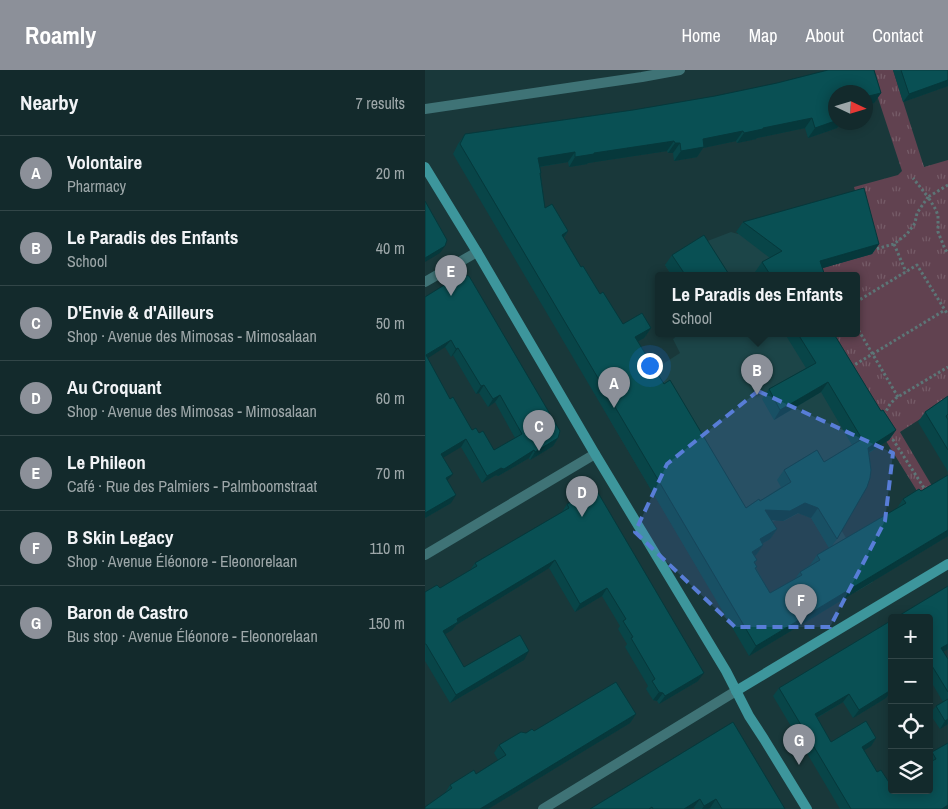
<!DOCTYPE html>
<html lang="en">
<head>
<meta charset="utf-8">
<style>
  :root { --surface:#132a2c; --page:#1c3234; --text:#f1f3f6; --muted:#9da7a9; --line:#324648; --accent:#8c9099 }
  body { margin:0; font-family:"Archivo Narrow",sans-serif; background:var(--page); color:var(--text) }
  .controls { position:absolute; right:15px; bottom:15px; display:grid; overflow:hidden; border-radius:5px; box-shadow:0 2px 12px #0003 }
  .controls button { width:45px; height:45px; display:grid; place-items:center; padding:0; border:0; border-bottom:1px solid var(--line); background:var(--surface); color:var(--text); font:25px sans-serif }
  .compass { position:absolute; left:403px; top:15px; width:45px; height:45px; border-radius:50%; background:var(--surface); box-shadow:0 2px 12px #0003; rotate:94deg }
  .you { position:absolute; left:224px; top:295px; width:18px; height:18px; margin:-12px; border:4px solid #fff; border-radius:50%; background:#1a73e8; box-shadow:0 0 0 8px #1a73e833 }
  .badge { display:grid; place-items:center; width:32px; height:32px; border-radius:50%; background:var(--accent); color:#fff; font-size:16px; font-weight:700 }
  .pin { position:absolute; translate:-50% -41px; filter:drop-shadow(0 1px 2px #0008) }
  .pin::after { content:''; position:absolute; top:26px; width:18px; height:15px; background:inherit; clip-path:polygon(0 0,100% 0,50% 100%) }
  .popup { position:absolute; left:230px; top:202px; width:205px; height:65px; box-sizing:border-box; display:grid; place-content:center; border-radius:5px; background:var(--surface); filter:drop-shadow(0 1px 4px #0005); font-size:16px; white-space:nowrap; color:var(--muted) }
  .popup b { font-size:19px; color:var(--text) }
  .popup::after { content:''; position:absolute; left:50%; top:100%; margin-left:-10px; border:10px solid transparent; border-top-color:var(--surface) }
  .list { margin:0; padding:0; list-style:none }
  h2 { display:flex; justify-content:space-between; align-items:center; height:65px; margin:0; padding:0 20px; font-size:21px }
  h2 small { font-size:16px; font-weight:400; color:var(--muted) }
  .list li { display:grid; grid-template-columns:32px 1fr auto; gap:15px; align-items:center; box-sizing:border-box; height:75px; padding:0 20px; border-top:1px solid var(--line) }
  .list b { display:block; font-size:19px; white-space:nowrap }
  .list p { margin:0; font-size:16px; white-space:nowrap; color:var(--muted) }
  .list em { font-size:16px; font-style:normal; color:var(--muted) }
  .icon { flex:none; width:28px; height:28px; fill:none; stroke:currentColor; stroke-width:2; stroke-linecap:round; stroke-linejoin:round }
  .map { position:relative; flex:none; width:523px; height:739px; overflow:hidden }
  header { display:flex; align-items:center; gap:30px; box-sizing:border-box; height:70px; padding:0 25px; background:var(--accent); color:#fff }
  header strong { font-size:24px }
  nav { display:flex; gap:28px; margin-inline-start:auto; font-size:18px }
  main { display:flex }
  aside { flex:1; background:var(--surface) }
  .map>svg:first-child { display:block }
  .built { fill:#1c4548 }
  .park { fill:url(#park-tufts) }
  .pitch { fill:#614250 }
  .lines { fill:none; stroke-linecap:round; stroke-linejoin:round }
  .path { stroke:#5c7677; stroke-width:3; stroke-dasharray:2.5 2.5; stroke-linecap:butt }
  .street { stroke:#3f7376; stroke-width:10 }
  .secondary { stroke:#3d969c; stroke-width:10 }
  .wall { fill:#084548; fill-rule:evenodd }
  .shaded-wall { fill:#06383b }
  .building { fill:#095054; stroke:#06383b; fill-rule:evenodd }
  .marked { fill:#587dd7; fill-opacity:0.2; stroke:#587dd7; stroke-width:4; stroke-dasharray:10 6; stroke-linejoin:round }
</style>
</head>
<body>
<header>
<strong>Roamly</strong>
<nav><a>Home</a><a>Map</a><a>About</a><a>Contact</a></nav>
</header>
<main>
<aside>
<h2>Nearby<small>7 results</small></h2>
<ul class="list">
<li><span class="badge">A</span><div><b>Volontaire</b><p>Pharmacy</p></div><em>20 m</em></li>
<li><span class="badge">B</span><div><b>Le Paradis des Enfants</b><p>School</p></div><em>40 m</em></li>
<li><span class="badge">C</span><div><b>D'Envie &amp; d'Ailleurs</b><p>Shop · Avenue des Mimosas - Mimosalaan</p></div><em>50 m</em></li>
<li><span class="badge">D</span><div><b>Au Croquant</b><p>Shop · Avenue des Mimosas - Mimosalaan</p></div><em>60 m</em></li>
<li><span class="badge">E</span><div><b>Le Phileon</b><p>Café · Rue des Palmiers - Palmboomstraat</p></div><em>70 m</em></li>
<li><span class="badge">F</span><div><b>B Skin Legacy</b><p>Shop · Avenue Éléonore - Eleonorelaan</p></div><em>110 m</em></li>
<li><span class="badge">G</span><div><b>Baron de Castro</b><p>Bus stop · Avenue Éléonore - Eleonorelaan</p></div><em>150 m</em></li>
</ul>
</aside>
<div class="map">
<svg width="523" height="739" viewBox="0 0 523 739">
  <defs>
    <pattern id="park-tufts" width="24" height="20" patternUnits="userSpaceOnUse" patternTransform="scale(1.25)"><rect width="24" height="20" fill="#614250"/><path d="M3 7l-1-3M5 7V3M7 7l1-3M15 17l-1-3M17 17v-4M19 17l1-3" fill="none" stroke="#765c68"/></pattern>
  </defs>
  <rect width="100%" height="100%" fill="#19383a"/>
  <g class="built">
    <path d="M313 161 379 206H247L240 195 272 175 306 162 313 164Z"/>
    <path d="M254 264H396L436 388 415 458 448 512 431 522 385 446H382L374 443 359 451H357L353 449 346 453 340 461 345 469 279 509 185 350 222 330 227 301 255 283 248 269Z"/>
  </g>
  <path class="park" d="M439 0H468L499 97 523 90V331L475 362 510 421 497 429 461 371 396 264H431V206H379L445 174 429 117 473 105 477 101 453 28H448Z"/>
  <path class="pitch" d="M492 191 523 242V299L472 330 431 260V227Z"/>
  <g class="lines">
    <g class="path">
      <path d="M523 115 503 127 511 140 513 146V162L520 179 523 183"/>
      <path d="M469 174 481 202"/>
      <path d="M447 180 469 174 482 164 490 153 492 143 503 127 488 108"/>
      <path d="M431 232 492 195 523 245"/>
      <path d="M431 256 473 327"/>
      <path d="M426 297 520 240"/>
      <path d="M459 345 465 334 471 328 523 297"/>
      <path d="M465 365 501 421"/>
    </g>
    <g class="street">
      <path d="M0 39 217 7 255 0"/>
      <path d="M0 212 52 182"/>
      <path d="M0 485 170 384"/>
      <path d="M118 739 311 621"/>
    </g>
    <g class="secondary">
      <path d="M0 97 52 182 170 384 301 601 324 646 339 669 382 739"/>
      <path d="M311 621 523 494"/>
    </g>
  </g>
  <g class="wall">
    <path d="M403 0H449L456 23 449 33 440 35V22H410V52H419L415 54 412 58 383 68 380 58 332 68 331 69 312 73 311 71 278 78 272 87 249 91 248 83H243L242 81 163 93 162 94 144 97 143 92 115 97 120 138 127 134 143 161 139 168 156 197 158 196 175 224 178 222 198 254 217 243 226 258 219 268 213 271 239 314 245 310 321 438 334 429 335 431 356 417 352 410 359 400 392 380 399 392 427 375 396 322 349 350 337 329 344 319 381 298 360 264H409L456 341 458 340 471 360 464 370 444 383 446 400 445 408 442 417 412 469 406 477 472 438 478 429 494 419 496 421 523 405V466L324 586 28 84 33 74 40 64 208 40 290 26 352 13ZM373 443 386 448 404 478 392 485 385 495 375 502 370 509 345 523 331 498 332 497 330 493 332 490 329 486 331 485 338 475 337 473 345 469 352 459 346 450 358 451Z"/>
    <path d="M468 0H523V16L478 32Z"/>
    <path d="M318 152 454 174 447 184 397 198 400 206H333L330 202 337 192 345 188 311 162Z"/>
    <path d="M247 185 305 206H247L240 195Z"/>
    <path d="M0 227 133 368 128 376 105 390 104 388 73 406 71 405 57 413 36 377 18 387 23 411 26 433 0 448ZM20 277 26 287 28 285 51 324 54 323 63 337 70 332 90 368 69 380 54 363 47 360 25 329 2 288Z"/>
    <path d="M233 228V235L231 231Z"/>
    <path d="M523 326V402L493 352 500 342Z"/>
    <path d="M142 434 273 611 234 634 232 631 228 630 221 619 223 616 200 577 202 574 193 559 195 556 177 526 150 542 124 498 31 555 27 560 20 564 39 597 99 590 25 633 0 591V522L15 518 45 500 50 493 137 442Z"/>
    <path d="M523 516V579L518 582 523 589V654L515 659 505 644 511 636 518 632 504 608V548Z"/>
    <path d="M354 618 467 620 461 628 428 648 418 632 392 648 406 672 451 668 446 676 439 680 452 702 467 720H504V686L507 682 523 673V739H415L348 626Z"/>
    <path d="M211 644 205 653 63 739H0L20 723 25 715 51 704 73 690 69 683 74 675 101 663Z"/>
    <path d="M308 652 360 739H286L285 738 283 739H270L269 737 266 739H165Z"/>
  </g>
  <g class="shaded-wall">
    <path d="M523 10V16L478 32 484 24Z"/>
    <path d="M456 23 449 33 440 35V27Z"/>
    <path d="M387 48 380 58 332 68 331 69 312 73 319 63 338 58Z"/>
    <path d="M410 51V52H419L415 54 412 58 383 68 390 58Z"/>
    <path d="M318 61 311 71 278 78 272 87 249 91 256 81 278 69Z"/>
    <path d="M249 71 242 81 163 93 162 94 144 97 150 87 169 83Z"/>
    <path d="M250 73H255L248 83H243Z"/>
    <path d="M150 82 143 92 106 98 113 88Z"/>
    <path d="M143 161 136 171 137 165Z"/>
    <path d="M454 174 447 184 388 201 395 191Z"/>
    <path d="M20 176 15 183 0 192V188Z"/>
    <path d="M226 258 219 268 203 277 210 267Z"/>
    <path d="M26 270 20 277 0 290V286Z"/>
    <path d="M33 278 28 285 26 287 31 279Z"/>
    <path d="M403 312 396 322 349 350 355 340Z"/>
    <path d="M59 315 54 323 51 324 56 316Z"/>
    <path d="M75 325 70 332 63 337 68 329Z"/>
    <path d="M471 360 464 370 436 387 443 378Z"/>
    <path d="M133 368 128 376 105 390 110 382Z"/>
    <path d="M41 369 36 377 11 392 16 384Z"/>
    <path d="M109 380 104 388 73 406 71 405 57 413 62 406 76 398Z"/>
    <path d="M28 404 22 411 21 408Z"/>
    <path d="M31 425 26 433 0 448V443Z"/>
    <path d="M380 433 393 438 386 448 373 443 358 451 333 449 340 440Z"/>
    <path d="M352 459 345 469 328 479 335 469Z"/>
    <path d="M523 460V466L324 586 331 576Z"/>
    <path d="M338 475 331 485 320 492 327 482Z"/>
    <path d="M130 490 124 498 31 555 27 560 12 569 18 561 32 549Z"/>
    <path d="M182 518 177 526 150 542 155 534Z"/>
    <path d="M523 574V579L511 586 516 578Z"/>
    <path d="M104 581 99 590 25 633 31 625Z"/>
    <path d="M279 603 273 611 234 634 240 626Z"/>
    <path d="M467 615V620L461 628 428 648 434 640Z"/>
    <path d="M234 622 238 623 232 631 228 630Z"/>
    <path d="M424 624 418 632 384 652 390 644Z"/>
    <path d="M211 644 205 653 63 739H55Z"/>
    <path d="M523 649V654L515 659 520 651Z"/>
    <path d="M451 668 446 676 432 685 437 677Z"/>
    <path d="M275 729 269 737 266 739H259Z"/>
    <path d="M291 729 285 738 283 739H277L279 736Z"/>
    <path d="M523 735V739H517Z"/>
  </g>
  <g class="building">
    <path d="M403 0H449L456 23 440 27V22H410V51L390 58 387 48 338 58V59L319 63 318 61 278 69 279 77 256 81 255 73H250L249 71 169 83V84L150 87V82L113 88 116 103H115L120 138 127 134 143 161 137 165 156 197 158 196 175 224 178 222 198 254 217 243 226 258 210 267 239 314 245 310 321 438 334 429 335 431 366 412 359 400 392 380 399 392 437 369 403 312 355 340 344 319 391 293 373 264H409L456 341 458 340 471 360 443 378 446 400 445 408 442 417 412 469 393 438 380 433 365 441 340 440 352 459 335 469 338 475 327 482 332 490 329 492 332 497 330 498 345 523 377 505 375 502 395 490 392 485 481 433 478 429 494 419 496 421 523 405V460L331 576 35 74 40 64 208 40 290 26 352 13Z"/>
    <path d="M476 0H523V10L484 24Z"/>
    <path d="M439 118 454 174 395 191 400 206H346L337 192 357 181 318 152Z"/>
    <path d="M0 131 22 170 20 176 0 188Z"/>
    <path d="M279 165 305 206H261L247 185Z"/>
    <path d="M37 204 44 206 135 361 133 368 110 382 109 380 79 399 76 398 62 406 41 369 16 384 28 404 21 408 31 425 0 443V227ZM26 270 31 279 33 278 56 316 59 315 68 329 75 325 97 364 69 380 58 361 54 363 51 358 47 360 28 327 25 329 1 285Z"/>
    <path d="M523 326V344L521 346 523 350V380L500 342Z"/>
    <path d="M168 420 169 422 172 421 279 603 240 626 238 623 234 622 227 611 230 609 206 568 208 567 198 551 201 549 182 518 155 534 130 490 32 549 33 552 18 561 39 597 95 565 104 581 31 625 1 574H0V522L12 515 15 518 52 496 50 493 144 438 142 434Z"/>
    <path d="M523 516V574L516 578 523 589V622L504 591V548H470Z"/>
    <path d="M467 550V615L464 616 466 620 434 640 424 624 390 644 406 672 441 651 451 668 437 677 452 702 456 700 467 717V720H504V697L507 695 505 692 511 689 507 682 523 673V735L517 739H426L354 618Z"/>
    <path d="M191 612 211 644 55 739H0V737L27 718 25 715 49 700 51 704 81 685 74 675 96 662 101 663 107 659 109 661Z"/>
    <path d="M523 629V649L520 651 511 636Z"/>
    <path d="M308 652 360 739H297L291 729 279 736 275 729 259 739H228L227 737 224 739H165Z"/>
  </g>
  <path class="marked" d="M333 321 468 383 460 451 405 557H310L210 462 242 394Z"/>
</svg>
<div class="controls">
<button>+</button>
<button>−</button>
<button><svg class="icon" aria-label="locate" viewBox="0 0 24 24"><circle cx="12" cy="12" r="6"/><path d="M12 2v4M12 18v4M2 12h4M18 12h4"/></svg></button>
<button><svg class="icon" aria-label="layers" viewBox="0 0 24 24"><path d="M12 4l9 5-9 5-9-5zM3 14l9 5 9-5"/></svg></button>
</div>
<svg class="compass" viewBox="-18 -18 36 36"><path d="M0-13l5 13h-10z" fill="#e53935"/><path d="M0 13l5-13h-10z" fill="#9da7a9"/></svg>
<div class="you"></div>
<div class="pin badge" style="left:189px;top:338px">A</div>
<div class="pin badge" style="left:332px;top:325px">B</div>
<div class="popup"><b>Le Paradis des Enfants</b>School</div>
<div class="pin badge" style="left:114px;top:381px">C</div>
<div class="pin badge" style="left:157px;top:447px">D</div>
<div class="pin badge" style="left:26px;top:226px">E</div>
<div class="pin badge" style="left:376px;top:555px">F</div>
<div class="pin badge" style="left:374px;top:695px">G</div>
</div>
</main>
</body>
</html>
